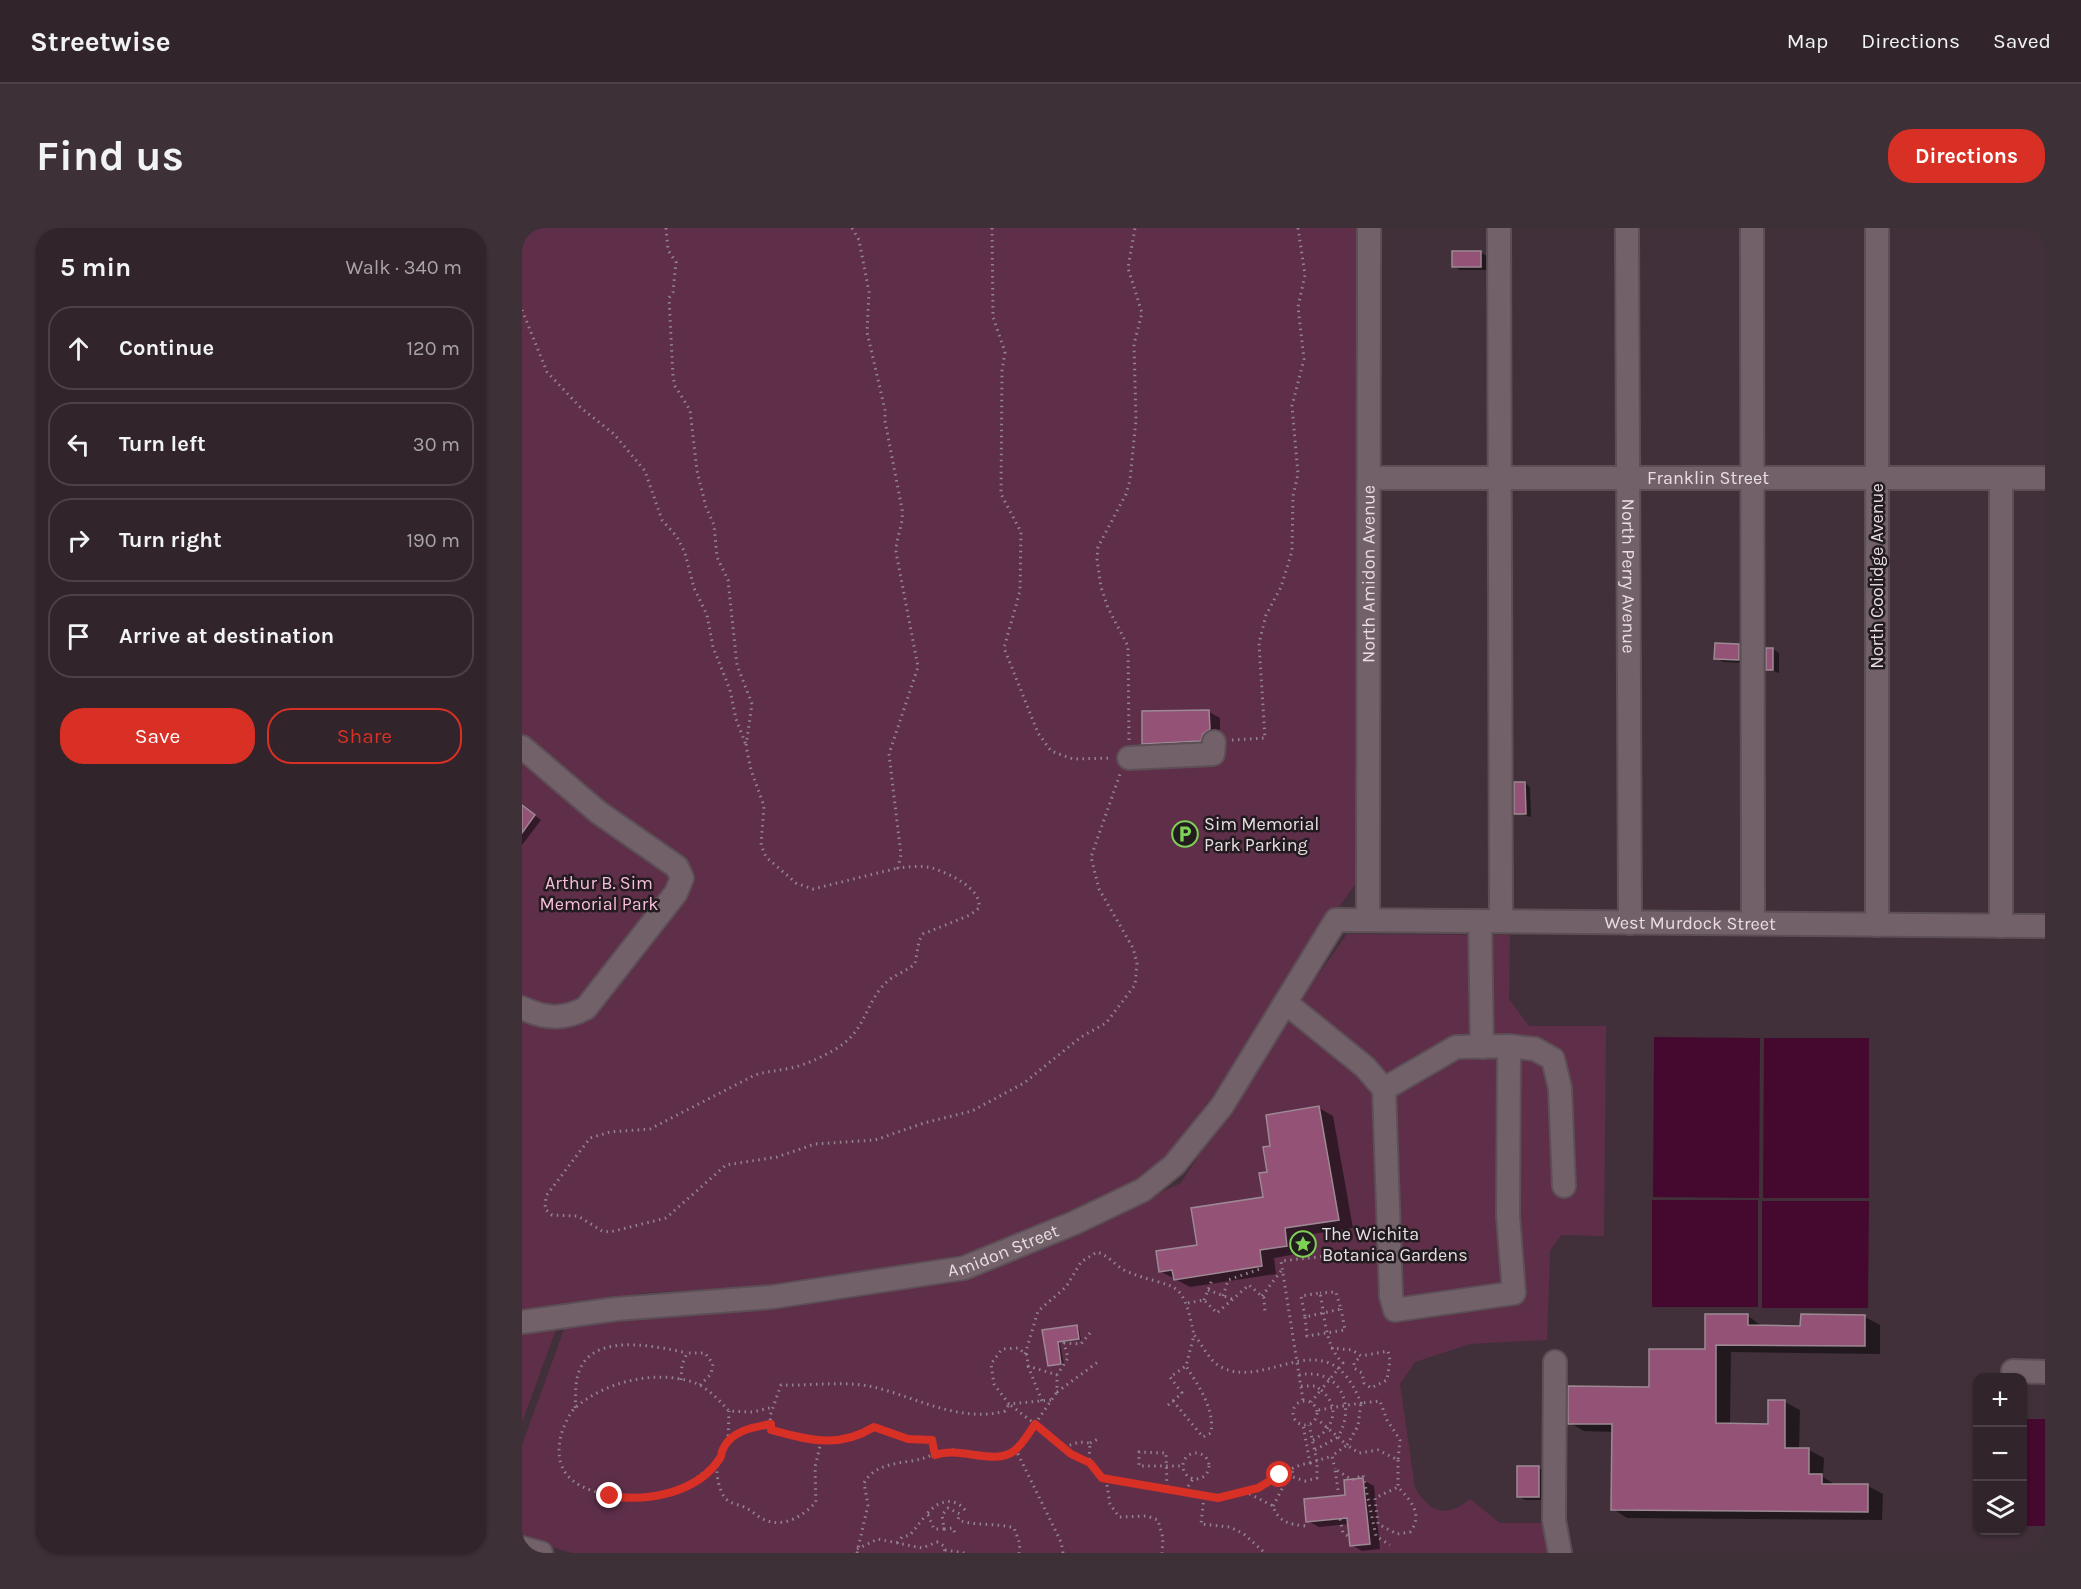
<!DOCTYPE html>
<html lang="en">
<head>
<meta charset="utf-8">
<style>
  :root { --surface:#31242b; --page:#3d3037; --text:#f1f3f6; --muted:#a8a4a9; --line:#4c4147; --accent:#d93025 }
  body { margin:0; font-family:Karla,sans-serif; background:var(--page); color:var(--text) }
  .controls { position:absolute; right:18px; bottom:18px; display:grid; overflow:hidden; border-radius:12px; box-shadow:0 2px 4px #0004 }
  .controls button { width:54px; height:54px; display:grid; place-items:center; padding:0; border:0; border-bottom:2px solid var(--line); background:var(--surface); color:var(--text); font:30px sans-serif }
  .stop { position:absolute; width:18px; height:18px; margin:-14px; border:4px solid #d93025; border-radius:50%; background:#fff }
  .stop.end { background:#d93025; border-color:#fff; box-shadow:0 2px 6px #0008 }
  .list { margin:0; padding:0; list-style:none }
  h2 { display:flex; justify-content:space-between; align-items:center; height:78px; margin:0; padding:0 24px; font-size:26px }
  h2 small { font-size:20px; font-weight:400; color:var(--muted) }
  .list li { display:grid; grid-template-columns:39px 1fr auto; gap:18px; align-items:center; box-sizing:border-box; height:84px; margin:0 12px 12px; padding:0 12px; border:2px solid var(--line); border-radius:24px }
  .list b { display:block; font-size:22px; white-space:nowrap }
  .list em { font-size:20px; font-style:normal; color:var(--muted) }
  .actions { display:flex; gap:12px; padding:18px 24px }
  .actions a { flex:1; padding:14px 0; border:2px solid var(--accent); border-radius:24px; text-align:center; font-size:21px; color:var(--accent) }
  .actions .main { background:var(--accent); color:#fff }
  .icon { flex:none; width:33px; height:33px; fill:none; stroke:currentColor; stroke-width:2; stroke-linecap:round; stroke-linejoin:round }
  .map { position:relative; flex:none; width:1523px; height:1325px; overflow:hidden; border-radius:24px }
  header { display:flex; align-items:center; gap:36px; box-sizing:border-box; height:84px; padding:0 30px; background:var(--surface); border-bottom:2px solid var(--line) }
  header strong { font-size:28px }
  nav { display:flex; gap:33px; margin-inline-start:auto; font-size:21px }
  .intro { display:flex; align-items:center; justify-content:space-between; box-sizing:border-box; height:144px; padding:0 36px }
  h1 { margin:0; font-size:42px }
  .button { padding:15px 27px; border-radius:24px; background:var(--accent); color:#fff; font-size:21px; font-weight:700 }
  main { display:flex; gap:36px; padding:0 36px }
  aside { flex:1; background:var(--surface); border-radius:24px; box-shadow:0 2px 4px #0004 }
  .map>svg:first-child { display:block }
  .green { fill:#5f2f4a }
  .water { fill:#45092f }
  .shadow { fill:#0007 }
  .building { fill:#935276; stroke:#9d8993; stroke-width:1.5 }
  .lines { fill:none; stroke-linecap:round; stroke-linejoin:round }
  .minor-casing { stroke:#5d4f56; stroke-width:26 }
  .path { stroke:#93858c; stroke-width:3; stroke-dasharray:1.5 4.5; stroke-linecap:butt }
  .minor { stroke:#73616a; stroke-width:22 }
  .route { stroke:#d93025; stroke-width:8 }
  .labels { text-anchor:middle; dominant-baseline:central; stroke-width:5; stroke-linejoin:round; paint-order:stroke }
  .street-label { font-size:18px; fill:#e8dde2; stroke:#221b1f }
  .poi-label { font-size:18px; fill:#e8dde2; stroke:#221b1f; text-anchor:start }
  .park-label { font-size:18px; fill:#f8bddb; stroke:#221b1f }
</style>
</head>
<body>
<header>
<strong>Streetwise</strong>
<nav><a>Map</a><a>Directions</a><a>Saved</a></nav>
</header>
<div class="intro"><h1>Find us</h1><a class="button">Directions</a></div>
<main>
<aside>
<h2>5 min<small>Walk · 340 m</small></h2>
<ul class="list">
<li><svg class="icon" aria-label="ahead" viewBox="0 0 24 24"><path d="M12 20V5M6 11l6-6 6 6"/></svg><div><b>Continue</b></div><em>120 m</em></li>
<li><svg class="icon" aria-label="left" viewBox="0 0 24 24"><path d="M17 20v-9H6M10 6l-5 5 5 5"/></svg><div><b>Turn left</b></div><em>30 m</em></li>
<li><svg class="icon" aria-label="right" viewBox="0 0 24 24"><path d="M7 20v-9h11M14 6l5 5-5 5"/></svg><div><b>Turn right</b></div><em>190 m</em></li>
<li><svg class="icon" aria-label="arrive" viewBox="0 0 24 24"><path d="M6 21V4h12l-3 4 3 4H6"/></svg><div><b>Arrive at destination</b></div></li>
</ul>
<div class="actions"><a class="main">Save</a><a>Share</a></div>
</aside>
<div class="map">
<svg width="1523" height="1325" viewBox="0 0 1523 1325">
  <rect width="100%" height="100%" fill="#413039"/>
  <g class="green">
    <path d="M0 0H835L837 651 758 762 764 775 630 946 531 995 451 1025 276 1056 121 1065 43 1077 0 1194Z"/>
    <path d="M825 706 988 707 987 771 1007 798H1084L1082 1008 1039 1007 1028 1023 1025 1112 948 1116 893 1134 878 1156 893 1260C907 1284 925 1291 948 1271L978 1295H1023L1027 1325H50L0 1310V1217L44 1096 325 1071 450 1049 470 1042 659 955 761 796Z"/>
  </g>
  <g class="water">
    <path d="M1132 809 1238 810 1237 970 1131 969Z"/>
    <path d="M1242 810H1347V970H1241Z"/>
    <rect x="1130" y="972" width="106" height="107"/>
    <path d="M1240 973H1347L1346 1080H1240Z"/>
    <rect x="1501" y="1191" width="22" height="107"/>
  </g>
  <g class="shadow">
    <path d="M958 24 965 28V42H938L931 38Z"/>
    <path d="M1217 417 1224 421V435L1201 434 1194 430Z"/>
    <path d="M1251 421 1257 425V445L1246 441Z"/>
    <path d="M687 484 698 490V508L689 519 633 521 622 515Z"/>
    <path d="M1003 555 1008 559 1009 589 994 585Z"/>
    <path d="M0 578 19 592 0 617Z"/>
    <path d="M797 880 811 888 831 1000 777 1008 780 1025 752 1030 754 1046 668 1059 638 1043 743 970 750 919Z"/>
    <path d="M1226 1088 1241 1099H1280L1343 1089 1358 1097V1126L1209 1124 1208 1197H1247L1263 1174 1278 1182 1277 1222H1287L1302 1230 1301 1249 1314 1257 1346 1258 1361 1266 1360 1292 1105 1290 1091 1281V1204L1062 1203 1048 1195 1129 1160 1184 1123Z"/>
    <path d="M554 1098 557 1100 559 1112 538 1115 542 1137H527L522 1103Z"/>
    <path d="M1017 1240 1024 1244 1023 1272H1003L996 1268Z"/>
    <path d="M841 1252 852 1258 858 1321 840 1323 830 1317 827 1296 797 1299 786 1293 825 1268Z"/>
  </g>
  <g class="building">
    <rect x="930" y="23" width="29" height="16"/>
    <path d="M1193 415 1217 416V432L1192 431Z"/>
    <rect x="1244" y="420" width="7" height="22"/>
    <path d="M687 482 688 501 681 506 679 513 620 516V483Z"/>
    <path d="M992 554H1003L1004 586H992Z"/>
    <path d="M0 577 13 587 0 605Z"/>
    <path d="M797 878 817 992 763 1000 765 1018 738 1022 740 1038 652 1052 650 1042 637 1044 634 1023 675 1017 669 980 741 969 737 945 745 944 741 919 748 918 744 887Z"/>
    <path d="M1183 1086H1226V1097L1278 1098 1279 1086 1343 1087V1118L1194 1117V1195L1246 1196V1172H1263V1220H1287V1246H1300V1256H1346V1284L1089 1282 1090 1196H1046V1158L1127 1159V1121H1183Z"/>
    <path d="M555 1097 557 1111 536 1114 539 1136 526 1138 520 1102Z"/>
    <rect x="995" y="1238" width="22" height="31"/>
    <path d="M841 1250 848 1316 828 1318 825 1290 784 1294 782 1271 823 1267 822 1252Z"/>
  </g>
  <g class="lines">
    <g class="minor-casing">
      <g id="minor">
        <path d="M977 0 979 693"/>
        <path id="s1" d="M1105 0 1108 695"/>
        <path d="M1230 0 1231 695"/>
        <path d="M1355 0V697"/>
        <path id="s2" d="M848 250H1523"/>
        <path d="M1479 250V698"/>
        <path d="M0 519 76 584 155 639 160 650 154 665 64 780C42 792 23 791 0 780"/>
        <path d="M607 530 691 526 692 514"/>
        <path id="s3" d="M846 692 847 0"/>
        <path d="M958 693 960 819"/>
        <path d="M764 775 843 839 862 861 869 1068 873 1082 992 1065 986 988 987 818 934 819 862 861"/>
        <path d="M987 818 1013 821 1031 831 1038 860 1042 958"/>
        <path id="s4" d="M0 1094 94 1081 250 1069 442 1040 552 995 621 962 652 937 700 878 814 692 1523 698"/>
        <path d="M1033 1134 1032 1292 1038 1325"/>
        <path d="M1491 1143 1523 1144"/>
        <path d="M0 1320 19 1325"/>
      </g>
    </g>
    <g class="path">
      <path d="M144 0 146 22 154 34 151 64 147 70 151 148 153 158 168 182 175 243 184 279 192 297 195 329 206 352 215 437 230 476 224 518 229 542 242 578 239 617 244 629 274 655 291 661 376 640"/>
      <path d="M330 0 337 12 347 64 345 104 363 182V193L380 281C382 296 374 309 374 324L396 439 367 526 379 627 376 640C387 639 399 637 410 640 426 645 460 660 457 680L448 687 401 706 397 713 393 736C382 745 369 747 359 760 341 783 342 805 312 822 300 829 283 837 269 840 256 843 245 843 233 847L128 901 88 904 68 910 24 968 23 981 30 987 56 988 80 1003 88 1004 144 990 204 937 255 929 293 916 353 912 402 895 450 883 502 855 559 809 584 795 613 757 615 735 611 720 577 661 569 629 598 546"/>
      <path d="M470 0 471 89 483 124 480 143 479 266 499 304 498 363 482 420 516 505 529 523 551 531 590 530"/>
      <path d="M0 82 25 144 59 180 92 206 123 243 140 292 155 309 163 325 172 360 185 387 191 419 208 462 214 491 224 517"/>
      <path d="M607 512 606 418 586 380 579 359 575 331 576 319 604 266 608 252 614 192 612 116 620 85 606 40 613 0"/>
      <path d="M710 512 743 510 737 415 744 387 759 359 770 323 771 268 776 246 770 178 782 131 776 79 783 47 776 0"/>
      <path d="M686 1062 710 1071"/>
      <path d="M701 1068 706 1052 738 1041"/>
      <path d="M740 1068 759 1043"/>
      <path d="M682 1072 690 1052"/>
      <path d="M666 1075 682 1072 695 1085 727 1057 742 1070 743 1085"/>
      <path d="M783 1089 785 1108 823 1102 819 1081"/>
      <path d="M568 1105 559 1116 542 1115 546 1130 535 1147V1164L576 1134"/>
      <path d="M809 1120 830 1122 839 1128 832 1135V1140L840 1145 842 1155 849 1160 865 1152 868 1132 866 1123 839 1128"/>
      <path d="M503 1126 516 1083 544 1059 559 1034 575 1024C588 1028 594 1039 606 1044 654 1063 660 1047 672 1107"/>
      <path d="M506 1138 520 1173"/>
      <path d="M777 1147C817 1139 835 1177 816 1209L825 1217 836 1198 839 1175 858 1173 865 1192 878 1212 876 1232 856 1222 837 1225 825 1217 810 1228"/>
      <path d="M159 1152 160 1137 165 1125H183L191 1136 189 1146 178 1157"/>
      <path d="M779 1158H794L799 1162 789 1174"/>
      <path d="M529 1172 487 1176 472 1156 469 1136 480 1121 496 1120 505 1127 506 1138 535 1147"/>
      <path d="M781 1172 759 1033 851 1023"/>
      <circle cx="783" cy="1185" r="12"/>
      <path d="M651 1173 660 1165 648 1149 664 1138"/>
      <path d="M646 1177 651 1173 681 1209 689 1205C693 1181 676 1157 664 1138L672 1107C681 1117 686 1132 699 1139 747 1164 805 1088 839 1175L796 1182"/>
      <path d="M53 1180C54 1170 53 1160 55 1151 64 1102 132 1118 165 1125"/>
      <path d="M248 1196C212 1201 183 1225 200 1265 205 1276 213 1275 222 1279 230 1282 237 1291 246 1293 264 1299 282 1287 294 1274L293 1239 299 1214"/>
      <path d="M791 1212C812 1201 819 1179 799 1162L821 1135C803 1119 803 1088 798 1065L779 1068 783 1089 819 1081 814 1064 798 1065"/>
      <path d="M206 1214 207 1183"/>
      <path d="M568 1215 576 1211"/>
      <path d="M542 1219 557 1214 568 1215 567 1234"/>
      <path d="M793 1222 816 1209 795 1191"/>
      <circle cx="674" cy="1238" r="13"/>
      <path d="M413 1227 410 1212 386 1211 352 1199C316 1221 287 1212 249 1202L248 1188 259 1157C288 1158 318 1153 347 1158 390 1167 437 1196 483 1183L487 1176 513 1196 535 1164"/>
      <path d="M199 1229C171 1257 137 1276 97 1269 59 1263 29 1250 39 1207 42 1198 47 1185 54 1179 85 1153 133 1142 171 1154 185 1159 197 1172 207 1183L231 1184 251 1179"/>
      <path d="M876 1232V1259C888 1272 902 1286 888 1304L875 1306 856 1296 853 1270 876 1259"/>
      <path d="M788 1235 810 1228 813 1241"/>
      <path d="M584 1251 588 1276 597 1289 625 1288 636 1292 641 1310 640 1325"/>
      <path d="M645 1260 663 1263 671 1251"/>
      <path d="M816 1262 813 1241 830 1252 841 1247 854 1308 868 1317"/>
      <path d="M663 1263C687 1272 713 1270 737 1259 754 1252 769 1237 788 1235L781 1197"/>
      <path d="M722 1263 751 1278C757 1295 767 1296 784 1298"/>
      <path d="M682 1269 679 1296 708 1299 722 1306 743 1325"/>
      <path d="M751 1278 770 1242 771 1249 783 1253 795 1250V1233L787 1197"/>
      <path d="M443 1282C431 1267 414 1274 404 1287H406L412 1301H422L420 1287 426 1280 438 1286 436 1291C444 1298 478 1295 492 1300L498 1316 497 1325"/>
      <path d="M818 1291 821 1305 829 1310"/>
      <path d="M422 1301 431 1300 433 1305"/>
      <path d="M375 1315 380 1309 388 1307 404 1287"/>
      <path d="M335 1321 356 1311 400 1320 415 1314 422 1318 423 1325"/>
      <path d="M423 1322 443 1325"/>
      <path d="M335 1325 346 1277 342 1255C354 1234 379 1236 399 1231 409 1228 421 1222 431 1222 454 1224 472 1234 494 1222"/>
      <path d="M541 1325 539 1314 494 1222 513 1196 548 1226 568 1235 580 1250 645 1260 644 1225 617 1224V1238H661"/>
    </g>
    <use href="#minor" class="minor"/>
  </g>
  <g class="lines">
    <path class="route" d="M88 1268C125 1274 176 1265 198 1230 201 1225 198 1227 201 1221 209 1203 231 1199 249 1196V1202C287 1212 316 1221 352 1199L386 1211 410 1212 413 1227C439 1218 472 1238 492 1223 500 1217 507 1205 513 1196L549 1226 568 1235 580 1250 696 1270 736 1260 758 1247"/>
  </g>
  <defs>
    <g id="parking-ring" transform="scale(1.35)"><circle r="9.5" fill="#221b1f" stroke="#7dd154" stroke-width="1.5"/><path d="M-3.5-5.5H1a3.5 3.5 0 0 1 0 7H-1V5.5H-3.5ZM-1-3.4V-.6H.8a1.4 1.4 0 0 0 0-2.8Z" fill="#7dd154"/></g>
    <g id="sight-ring" transform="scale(1.35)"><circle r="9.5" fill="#221b1f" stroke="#7dd154" stroke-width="1.5"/><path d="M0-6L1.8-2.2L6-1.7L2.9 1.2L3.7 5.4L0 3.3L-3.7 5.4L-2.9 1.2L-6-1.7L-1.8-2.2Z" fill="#7dd154"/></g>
  </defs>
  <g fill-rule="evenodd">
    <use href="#parking-ring" x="663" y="606"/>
    <use href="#sight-ring" x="781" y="1016"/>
  </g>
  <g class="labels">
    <g class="street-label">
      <text stroke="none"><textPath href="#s2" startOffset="338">Franklin Street</textPath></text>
      <text stroke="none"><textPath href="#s3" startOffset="346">North Amidon Avenue</textPath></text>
      <text stroke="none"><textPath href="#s1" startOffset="348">North Perry Avenue</textPath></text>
      <text transform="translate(1355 348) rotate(-90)">North Coolidge Avenue</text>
      <text stroke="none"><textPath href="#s4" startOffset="1329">West Murdock Street</textPath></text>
      <text stroke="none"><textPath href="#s4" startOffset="488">Amidon Street</textPath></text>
    </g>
    <g class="poi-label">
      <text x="682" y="596">Sim Memorial<tspan x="682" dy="21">Park Parking</tspan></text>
      <text x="800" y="1006">The Wichita<tspan x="800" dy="21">Botanica Gardens</tspan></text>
    </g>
    <g class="park-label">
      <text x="77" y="655">Arthur B. Sim<tspan x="77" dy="21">Memorial Park</tspan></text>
    </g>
  </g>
</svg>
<div class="controls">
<button>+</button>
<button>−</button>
<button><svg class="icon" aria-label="layers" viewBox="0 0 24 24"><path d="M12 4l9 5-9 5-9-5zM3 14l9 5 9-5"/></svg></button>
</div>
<div class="stop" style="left:758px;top:1247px"></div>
<div class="stop end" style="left:88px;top:1268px"></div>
</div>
</main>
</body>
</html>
